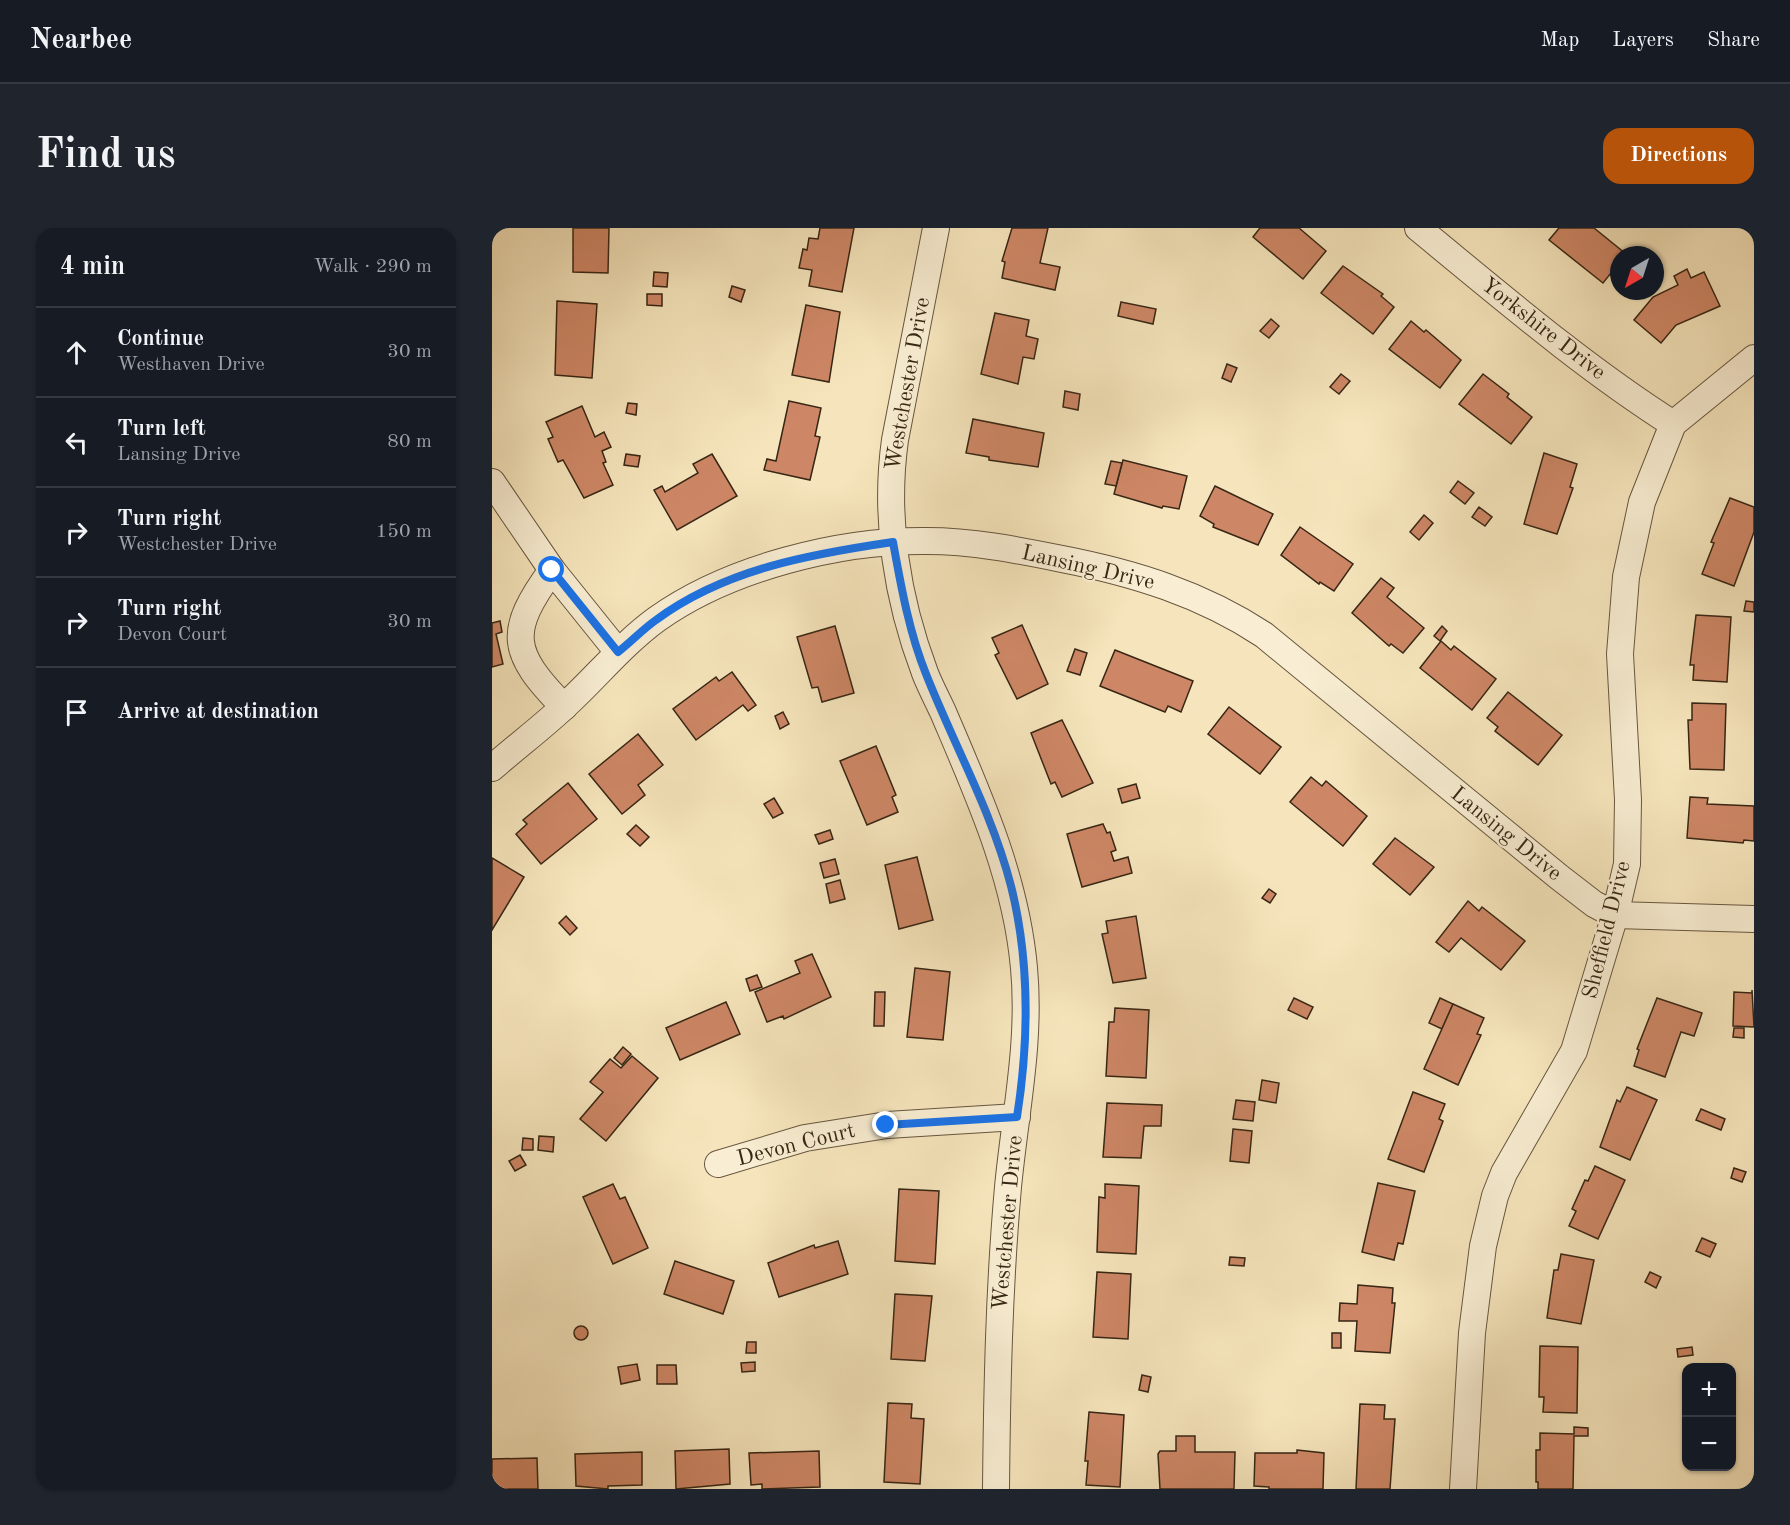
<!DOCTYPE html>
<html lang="en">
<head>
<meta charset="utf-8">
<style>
  :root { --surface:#171b24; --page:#20242c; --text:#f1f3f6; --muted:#9ea1a6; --line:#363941; --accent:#b45309 }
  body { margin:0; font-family:"Old Standard TT",serif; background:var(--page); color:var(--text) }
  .controls { position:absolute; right:18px; bottom:18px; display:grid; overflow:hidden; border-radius:12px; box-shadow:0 2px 4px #0004 }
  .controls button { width:54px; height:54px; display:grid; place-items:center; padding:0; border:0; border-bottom:2px solid var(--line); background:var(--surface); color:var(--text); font:30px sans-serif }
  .compass { position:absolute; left:1118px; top:18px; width:54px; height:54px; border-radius:50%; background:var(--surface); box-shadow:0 2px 4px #0004; rotate:219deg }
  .stop { position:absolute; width:18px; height:18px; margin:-14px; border:4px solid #1a73e8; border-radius:50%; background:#fff }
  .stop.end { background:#1a73e8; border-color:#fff; box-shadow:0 2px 6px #0008 }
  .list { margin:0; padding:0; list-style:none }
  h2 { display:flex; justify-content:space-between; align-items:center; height:78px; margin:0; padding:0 24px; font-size:26px }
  h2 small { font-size:20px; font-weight:400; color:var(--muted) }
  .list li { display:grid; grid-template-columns:39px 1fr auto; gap:18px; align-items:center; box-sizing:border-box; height:90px; padding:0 24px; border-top:2px solid var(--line) }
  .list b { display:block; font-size:22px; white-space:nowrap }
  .list p { margin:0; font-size:20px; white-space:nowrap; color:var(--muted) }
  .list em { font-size:20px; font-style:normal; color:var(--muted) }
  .icon { flex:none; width:33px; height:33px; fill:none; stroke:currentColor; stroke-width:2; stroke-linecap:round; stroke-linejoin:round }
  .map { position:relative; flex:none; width:1262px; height:1261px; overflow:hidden; border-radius:18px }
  header { display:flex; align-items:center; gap:36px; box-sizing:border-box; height:84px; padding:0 30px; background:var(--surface); border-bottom:2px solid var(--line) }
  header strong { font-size:28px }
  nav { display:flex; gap:33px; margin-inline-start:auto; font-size:21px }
  .intro { display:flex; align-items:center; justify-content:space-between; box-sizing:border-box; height:144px; padding:0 36px }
  h1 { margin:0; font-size:42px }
  .button { padding:15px 27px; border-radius:18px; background:var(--accent); color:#fff; font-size:21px; font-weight:700 }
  main { display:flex; gap:36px; padding:0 36px }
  aside { flex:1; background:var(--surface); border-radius:18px; box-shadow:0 2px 4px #0004 }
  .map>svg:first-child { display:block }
  .building { fill:#ce8766; stroke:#372614; stroke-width:1.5 }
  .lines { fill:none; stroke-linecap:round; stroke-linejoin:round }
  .street-casing { stroke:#67563e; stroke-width:28 }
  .street { stroke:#f9eed3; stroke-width:26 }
  .route { stroke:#1a73e8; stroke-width:8 }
  .labels { text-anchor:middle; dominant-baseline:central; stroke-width:4.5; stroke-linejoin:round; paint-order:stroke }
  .street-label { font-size:22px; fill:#372614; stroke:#f9eed3 }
</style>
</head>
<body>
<header>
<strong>Nearbee</strong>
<nav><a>Map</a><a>Layers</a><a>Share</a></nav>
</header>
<div class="intro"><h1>Find us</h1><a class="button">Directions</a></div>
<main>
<aside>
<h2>4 min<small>Walk · 290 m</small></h2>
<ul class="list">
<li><svg class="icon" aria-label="ahead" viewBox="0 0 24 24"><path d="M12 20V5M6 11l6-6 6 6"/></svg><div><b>Continue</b><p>Westhaven Drive</p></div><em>30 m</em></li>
<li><svg class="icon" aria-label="left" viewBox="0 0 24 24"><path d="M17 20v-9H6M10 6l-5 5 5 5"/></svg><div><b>Turn left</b><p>Lansing Drive</p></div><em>80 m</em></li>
<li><svg class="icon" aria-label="right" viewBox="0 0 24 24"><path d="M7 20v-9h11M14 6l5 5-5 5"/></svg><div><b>Turn right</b><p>Westchester Drive</p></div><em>150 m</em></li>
<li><svg class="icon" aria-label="right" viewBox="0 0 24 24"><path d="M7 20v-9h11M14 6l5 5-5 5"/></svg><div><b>Turn right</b><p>Devon Court</p></div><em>30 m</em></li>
<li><svg class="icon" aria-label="arrive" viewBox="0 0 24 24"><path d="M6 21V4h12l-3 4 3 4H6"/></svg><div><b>Arrive at destination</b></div></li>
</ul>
</aside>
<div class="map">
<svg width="1262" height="1261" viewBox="0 0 1262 1261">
  <rect width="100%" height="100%" fill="#f6e5bc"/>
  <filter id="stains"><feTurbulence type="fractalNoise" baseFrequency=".00333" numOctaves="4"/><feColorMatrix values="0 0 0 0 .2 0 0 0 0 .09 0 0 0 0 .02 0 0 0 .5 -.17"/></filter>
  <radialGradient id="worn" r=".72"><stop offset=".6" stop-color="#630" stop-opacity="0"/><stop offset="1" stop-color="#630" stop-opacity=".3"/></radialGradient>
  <g class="building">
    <path d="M81 0H117L116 45 81 44Z"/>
    <path d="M328 0H362L350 64 317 58 320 42 307 40 311 21 315 22 317 10 326 11Z"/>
    <path d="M520 0H556L548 35 568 39 563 62 510 50 513 34 510 33Z"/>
    <path d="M768 0H807L834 23 811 51 761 9Z"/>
    <path d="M1067 0H1102L1134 26 1127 27V35L1111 55 1057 12Z"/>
    <path d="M851 38 891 66 889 68 902 79 881 106 829 65Z"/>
    <path d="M1195 41 1199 50 1212 44 1228 78 1184 97 1169 115 1142 92 1161 69 1186 57 1182 48Z"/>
    <path d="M162 44 176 45 175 59 161 58Z"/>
    <path d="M240 58 253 62 249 74 237 69Z"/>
    <path d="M155 66H170V78L155 77Z"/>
    <path d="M65 73 105 76 100 150 63 147Z"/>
    <path d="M629 74 664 81 661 96 626 88Z"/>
    <path d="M314 77 348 84 337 154 300 147Z"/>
    <path d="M503 85 537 92 534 108 546 111 542 131 531 129 526 156 489 146Z"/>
    <path d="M779 91 787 98 777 110 768 103Z"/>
    <path d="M919 93 932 104 934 102 969 132 948 160 897 121Z"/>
    <path d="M735 136 745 140 739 154 730 150Z"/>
    <path d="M849 146 858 153 847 166 838 159Z"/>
    <path d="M991 146 1017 166 1015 169 1040 189 1019 216 967 176Z"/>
    <path d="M573 163 588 166 586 182 571 179Z"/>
    <path d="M297 173 329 180 323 208 328 209 318 252 272 242 275 231 284 233Z"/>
    <path d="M136 175 145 176 144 187 134 185Z"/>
    <path d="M90 178 103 209 112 204 119 219 110 223 114 234 111 235 121 257 92 270 71 232 66 234 56 211 61 209 54 194Z"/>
    <path d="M481 191 552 205 546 239 497 232V229L474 225Z"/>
    <path d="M1052 225 1085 236 1078 259 1081 260 1065 306 1032 296Z"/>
    <path d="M134 226 148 228 146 239 132 237Z"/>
    <path d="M220 226 245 268 185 302 162 262 170 258 173 264 206 245 201 236Z"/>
    <path d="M631 232 695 248 687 281 671 278 670 280 622 266Z"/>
    <path d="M619 233 630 235 624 258 613 256Z"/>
    <path d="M966 253 982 265 973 276 958 264Z"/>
    <path d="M723 258 781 286 766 317 721 299 722 296 708 288Z"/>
    <path d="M1238 270 1262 279V304L1242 358 1210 346 1222 315 1219 314Z"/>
    <path d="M987 279 1000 289 993 298 980 289Z"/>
    <path d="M932 287 941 295 927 312 918 304Z"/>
    <path d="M808 299 861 336 842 363 828 354 827 356 789 327Z"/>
    <path d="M889 350 902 360 895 369 932 400 911 425 899 416 897 418 860 385Z"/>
    <path d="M1254 373 1262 374V384L1252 383Z"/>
    <path d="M1204 387 1239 389 1235 454 1201 452 1202 437H1198Z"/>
    <path d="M8 393 10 404 4 406 11 436 0 439V395Z"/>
    <path d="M530 397 556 456 525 471 503 427 507 425 500 410Z"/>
    <path d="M343 398 362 465 330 474 326 459 320 460 305 409Z"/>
    <path d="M950 398 955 403 948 413 942 408Z"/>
    <path d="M949 413 959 422 962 418 1004 451 980 482 928 440Z"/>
    <path d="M583 421 595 425 588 447 575 443Z"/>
    <path d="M623 422 701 453 689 484 676 478 673 484 608 458Z"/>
    <path d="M240 444 264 477 256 483 251 477 204 512 181 481 224 449 227 453Z"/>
    <path d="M1016 464 1070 507 1046 537 1003 503 1006 499 995 490Z"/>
    <path d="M1200 475 1234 476 1232 542 1198 541 1196 492H1200Z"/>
    <path d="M737 479 789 519 768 546 716 506Z"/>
    <path d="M291 484 297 496 288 501 283 488Z"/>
    <path d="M570 492 601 555 570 569 563 554 559 556 539 505Z"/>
    <path d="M146 506 171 537 146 557 153 567 130 586 97 546Z"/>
    <path d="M384 518 404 567 400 569 406 584 375 597 348 533Z"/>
    <path d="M819 549 830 558 834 553 875 588 851 618 798 574Z"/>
    <path d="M76 555 105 591 49 636 24 606 35 596 31 592Z"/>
    <path d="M644 556 648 570 630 575 626 561Z"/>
    <path d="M1198 569 1216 570 1215 576 1262 578V613L1252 612 1251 615 1195 610Z"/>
    <path d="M282 570 291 585 281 590 272 576Z"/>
    <path d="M611 596 615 605 618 604 624 622 619 624 622 633 636 629 640 645 590 659 575 606Z"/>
    <path d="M144 597 157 609 148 618 135 606Z"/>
    <path d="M338 602 341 611 327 616 323 607Z"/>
    <path d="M903 610 942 639 918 667 881 636Z"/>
    <path d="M425 629 441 692 407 701 393 637Z"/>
    <path d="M0 630 32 649 0 702Z"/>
    <path d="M343 631 347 646 332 650 328 635Z"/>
    <path d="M348 652 353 671 338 675 334 656Z"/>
    <path d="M777 661 784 666 778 675 770 670Z"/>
    <path d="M976 673 987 683 990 679 1033 713 1009 742 969 710 957 724 944 714Z"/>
    <path d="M74 688 85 700 78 707 67 695Z"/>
    <path d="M644 688 654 750 621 755 610 706 616 705 614 693Z"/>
    <path d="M320 726 339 769 292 791 291 788 275 794 263 764 308 745 303 733Z"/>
    <path d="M423 740 458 744 451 812 415 809Z"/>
    <path d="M265 747 270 759 258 763 254 751Z"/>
    <path d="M1260 762 1262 799 1241 798 1242 764 1260 765Z"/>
    <path d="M383 764H393L392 798H382Z"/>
    <path d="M802 770 821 779 815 791 796 782Z"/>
    <path d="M948 770 961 776 950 801 937 795Z"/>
    <path d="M1165 770 1210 785 1202 808 1189 804 1173 849 1142 838 1147 822 1145 821Z"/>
    <path d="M234 774 248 806 188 832 174 800Z"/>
    <path d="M961 776 992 790 985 806 989 807 966 857 932 841Z"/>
    <path d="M623 780 657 782 654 850 614 848 617 794H622Z"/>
    <path d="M1242 800H1252V810L1241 809Z"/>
    <path d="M131 819 139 826 130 837 122 830Z"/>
    <path d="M140 828 166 850 114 913 88 891 111 864 98 854 118 831 129 840Z"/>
    <path d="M770 852 787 855 784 875 767 872Z"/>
    <path d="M1135 859 1165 872 1138 932 1108 919 1125 872 1128 874Z"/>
    <path d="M921 864 953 876 947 891 951 893 932 944 896 931Z"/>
    <path d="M744 872 763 874 761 893 741 891Z"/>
    <path d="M615 875 670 877 669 898H652L649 930 611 929Z"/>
    <path d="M1209 881 1233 891 1229 902 1204 892Z"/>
    <path d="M741 901 760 903 757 935 738 933Z"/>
    <path d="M47 908 62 909 61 924 46 922Z"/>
    <path d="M31 910 41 911V922H30Z"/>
    <path d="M28 927 34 937 23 943 17 933Z"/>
    <path d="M1103 938 1133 952 1106 1011 1077 998 1084 983 1080 981 1093 952 1096 953Z"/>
    <path d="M1242 940 1254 944 1250 954 1239 950Z"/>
    <path d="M886 955 923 963 911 1016 906 1015 902 1032 870 1024Z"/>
    <path d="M121 956 128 971 133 969 156 1020 121 1036 91 969Z"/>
    <path d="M613 956 647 958 644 1026 605 1024 607 969 613 970Z"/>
    <path d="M407 961 447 963 443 1036 403 1033Z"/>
    <path d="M1210 1010 1224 1016 1218 1029 1204 1023Z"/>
    <path d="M346 1013 356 1046 287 1069 276 1035 322 1017 323 1020Z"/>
    <path d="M1069 1026 1102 1032 1089 1096 1055 1090 1062 1042H1066Z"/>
    <path d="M738 1029 753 1030 752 1038 737 1037Z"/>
    <path d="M183 1033 242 1053 231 1086 172 1066Z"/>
    <path d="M605 1044 639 1046 636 1111 601 1109Z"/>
    <path d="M1158 1044 1169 1049 1164 1060 1153 1054Z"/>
    <path d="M866 1057 901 1060 900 1075H903L898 1125 863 1123 865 1093H847L848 1075 865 1076Z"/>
    <path d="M403 1066 440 1068 433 1133 399 1131Z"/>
    <circle cx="89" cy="1105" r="7"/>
    <rect x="840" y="1105" width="9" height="15"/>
    <path d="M255 1114H264V1125H254Z"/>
    <path d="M1048 1118 1086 1119 1085 1185 1051 1184 1052 1169H1047Z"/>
    <path d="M1200 1119 1201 1127 1186 1129 1185 1121Z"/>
    <path d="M263 1134V1143L250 1144 249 1135Z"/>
    <path d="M145 1136 148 1152 129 1156 126 1139Z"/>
    <path d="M165 1137H184L185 1156H165Z"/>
    <path d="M650 1147 659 1149 656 1164 647 1162Z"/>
    <path d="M396 1175 420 1176 419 1190 432 1191 428 1256 392 1254Z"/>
    <path d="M868 1176 893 1177 892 1191H903L898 1261H864Z"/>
    <path d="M597 1184 632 1187 628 1259 594 1257 596 1233H593Z"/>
    <path d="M1082 1199 1096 1200V1208H1082L1081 1261H1046V1254H1044V1222H1048V1205L1082 1206Z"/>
    <path d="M684 1208H703V1224H743L742 1261H668L666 1226 668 1223H684Z"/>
    <path d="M237 1221 238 1256 184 1261 183 1223Z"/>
    <path d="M805 1222 832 1225 831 1261H777V1259L762 1258 763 1225H805Z"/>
    <path d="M327 1223 328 1259 270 1261V1256L259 1257 257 1225Z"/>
    <path d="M150 1224V1257L116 1258V1261L84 1258 83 1226Z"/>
    <path d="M45 1230 46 1261H0V1231Z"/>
  </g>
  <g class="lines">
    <g class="street-casing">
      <g id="street">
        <path d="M444 0 403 212C392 290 405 371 433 445 438 458 445 471 451 484 486 566 524 649 532 740 539 814 523 886 516 959 507 1060 505 1160 504 1261"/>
        <path d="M926 0C1009 68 1090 138 1181 196"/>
        <path d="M0 254 60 342 126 424"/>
        <path d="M60 342C15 404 18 424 72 479"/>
        <path d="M0 540C25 518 52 498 76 475 106 447 132 415 165 391 237 340 347 312 435 313 480 313 526 322 570 331 642 345 710 366 772 407L1067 649 1102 676 1123 687 1262 691"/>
        <path d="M226 936 313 910 395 897 525 889"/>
        <path d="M971 1261 980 1105 991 1018 1003 968 1012 945 1082 823 1123 687 1135 636 1136 572 1128 426 1134 349 1150 274 1181 196 1262 130"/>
      </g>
    </g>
    <use href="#street" class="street"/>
  </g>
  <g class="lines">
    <path class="route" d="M60 342 126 424C139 414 151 401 164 392 233 341 319 326 401 314 409 358 417 404 434 446 462 517 500 584 519 658 538 734 537 812 525 889L394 897"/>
  </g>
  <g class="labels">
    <g class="street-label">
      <text transform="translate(1051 101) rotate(38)">Yorkshire Drive</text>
      <text transform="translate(416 156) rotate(-80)">Westchester Drive</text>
      <text transform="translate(596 340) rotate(13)">Lansing Drive</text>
      <text transform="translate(1014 606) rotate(39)">Lansing Drive</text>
      <text transform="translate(1115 702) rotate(-76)">Sheffield Drive</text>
      <text transform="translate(304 917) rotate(-14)">Devon Court</text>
      <text transform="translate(516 995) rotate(-85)">Westchester Drive</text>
    </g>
  </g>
  <rect width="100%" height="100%" filter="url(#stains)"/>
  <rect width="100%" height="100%" fill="url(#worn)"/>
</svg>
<div class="controls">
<button>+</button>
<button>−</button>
</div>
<svg class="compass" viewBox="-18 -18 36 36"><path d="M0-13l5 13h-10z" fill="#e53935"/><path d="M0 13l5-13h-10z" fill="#9ea1a6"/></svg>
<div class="stop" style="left:60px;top:342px"></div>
<div class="stop end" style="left:394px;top:897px"></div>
</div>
</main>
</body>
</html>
